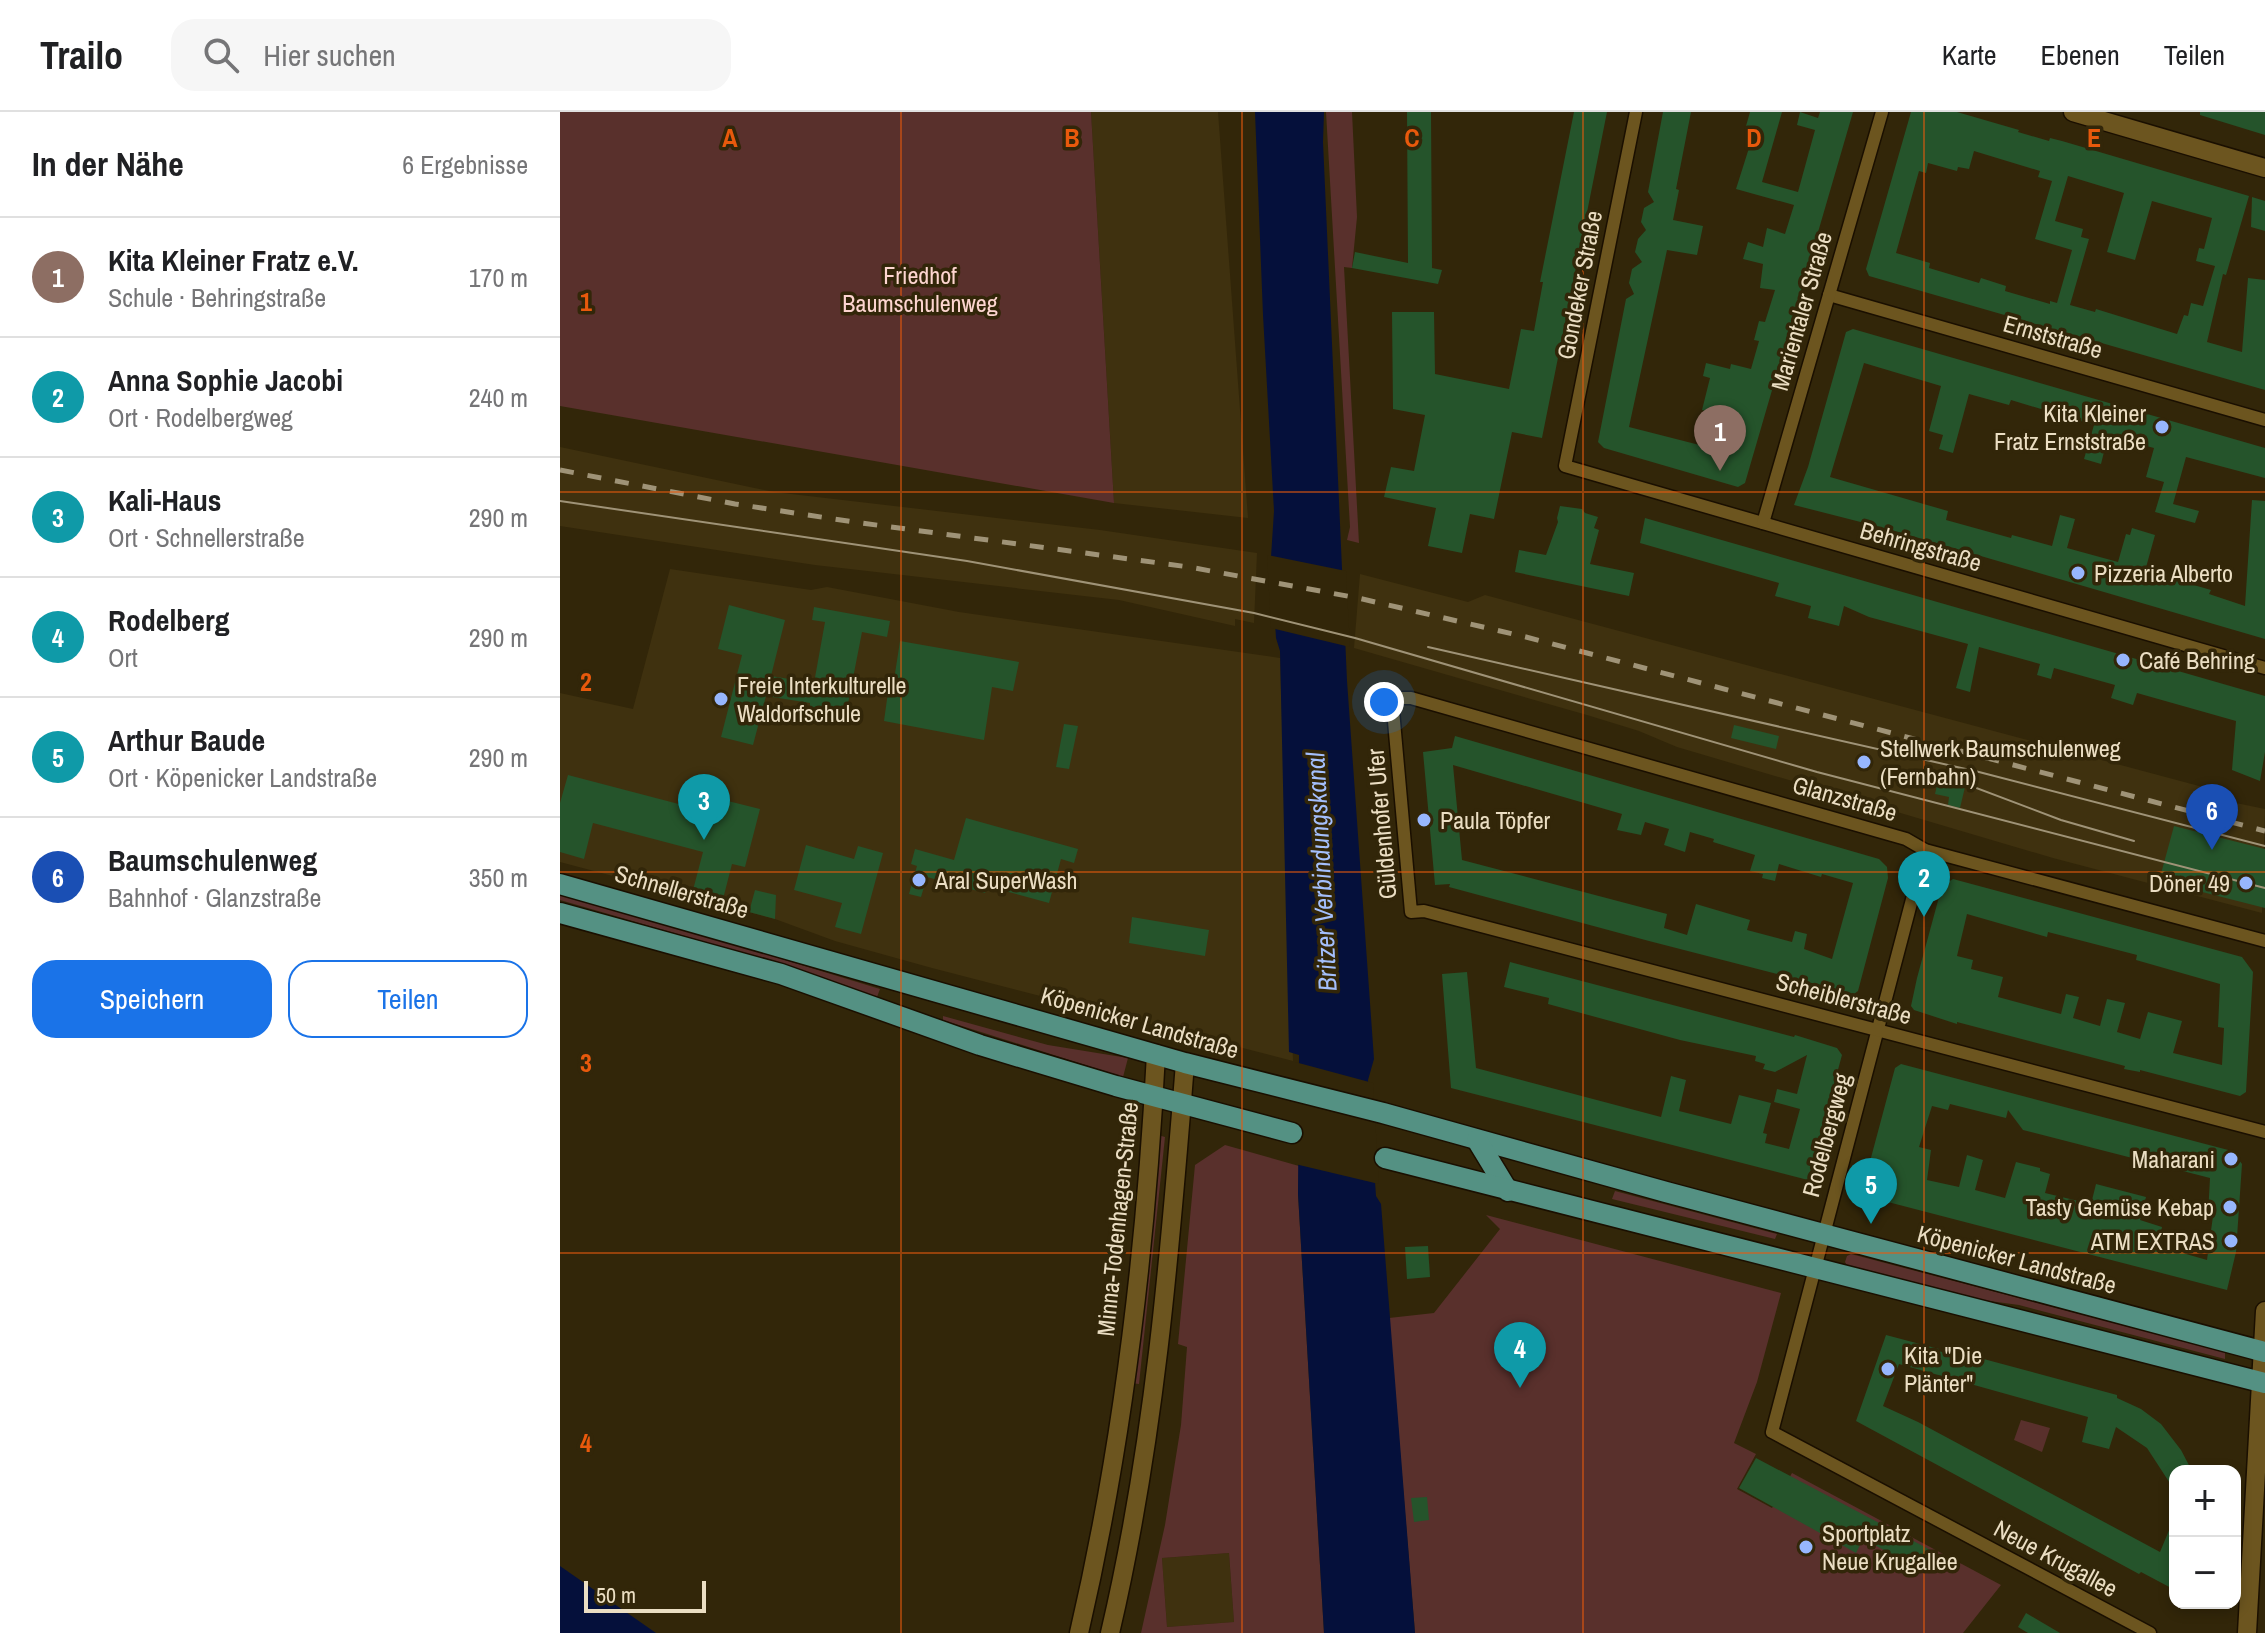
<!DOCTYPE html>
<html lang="de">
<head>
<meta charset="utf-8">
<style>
  :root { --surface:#fff; --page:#f6f6f6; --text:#202124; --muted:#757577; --line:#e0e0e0; --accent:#1a73e8 }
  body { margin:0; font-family:"Archivo Narrow",sans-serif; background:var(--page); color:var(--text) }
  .controls { position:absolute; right:24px; bottom:24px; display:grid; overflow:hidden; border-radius:16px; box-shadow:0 4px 12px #0003 }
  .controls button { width:72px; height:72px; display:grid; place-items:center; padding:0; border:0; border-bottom:2px solid var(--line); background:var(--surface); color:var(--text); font:40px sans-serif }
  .scale { position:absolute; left:24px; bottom:20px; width:122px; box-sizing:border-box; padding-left:8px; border:4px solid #ebdec3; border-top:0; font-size:22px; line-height:28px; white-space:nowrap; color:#ebdec3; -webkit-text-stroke:6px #322609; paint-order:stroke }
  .you { position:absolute; left:824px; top:590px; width:28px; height:28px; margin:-20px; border:6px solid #fff; border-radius:50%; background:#1a73e8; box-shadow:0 0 0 12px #1a73e833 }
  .badge { display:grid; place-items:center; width:52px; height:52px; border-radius:50%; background:var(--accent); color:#fff; font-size:26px; font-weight:700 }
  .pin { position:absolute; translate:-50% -66px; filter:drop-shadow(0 2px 4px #0008) }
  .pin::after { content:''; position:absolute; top:42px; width:28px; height:24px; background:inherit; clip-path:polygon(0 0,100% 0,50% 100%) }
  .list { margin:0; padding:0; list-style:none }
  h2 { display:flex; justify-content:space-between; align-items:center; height:104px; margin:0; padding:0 32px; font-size:34px }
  h2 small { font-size:26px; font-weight:400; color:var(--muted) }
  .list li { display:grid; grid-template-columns:52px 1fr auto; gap:24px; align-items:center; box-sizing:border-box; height:120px; padding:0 32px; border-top:2px solid var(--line) }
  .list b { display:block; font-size:30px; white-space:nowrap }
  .list p { margin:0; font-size:26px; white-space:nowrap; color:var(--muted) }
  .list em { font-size:26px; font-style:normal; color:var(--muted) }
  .actions { display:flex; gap:16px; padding:24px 32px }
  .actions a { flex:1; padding:18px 0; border:2px solid var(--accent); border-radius:24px; text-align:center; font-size:28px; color:var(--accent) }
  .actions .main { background:var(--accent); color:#fff }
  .icon { flex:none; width:44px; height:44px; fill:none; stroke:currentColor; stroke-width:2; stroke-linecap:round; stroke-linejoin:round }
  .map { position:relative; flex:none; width:1705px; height:1521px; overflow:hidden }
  header { display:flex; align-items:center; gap:48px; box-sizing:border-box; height:112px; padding:0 40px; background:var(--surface); border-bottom:2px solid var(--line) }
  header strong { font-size:38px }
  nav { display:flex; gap:44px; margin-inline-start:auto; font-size:28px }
  .search { width:560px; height:72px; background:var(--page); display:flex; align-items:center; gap:20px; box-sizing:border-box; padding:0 28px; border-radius:24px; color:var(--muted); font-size:30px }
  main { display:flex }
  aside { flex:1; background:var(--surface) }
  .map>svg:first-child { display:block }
  .built { fill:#3f310f }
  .green { fill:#59302c; fill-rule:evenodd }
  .water { fill:#05103b }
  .pier { fill:#322609 }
  .building { fill:#25542b; fill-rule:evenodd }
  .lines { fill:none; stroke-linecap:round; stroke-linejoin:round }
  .street-casing { stroke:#1a0f00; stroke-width:15 }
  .secondary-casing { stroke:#1a0f00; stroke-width:21 }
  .primary-casing { stroke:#1a0f00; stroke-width:23 }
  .street { stroke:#6c551f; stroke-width:12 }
  .secondary { stroke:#6c551f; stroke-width:18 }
  .primary { stroke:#549183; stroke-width:20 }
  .tram { stroke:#9f9377; stroke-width:2 }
  .rail { stroke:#9f9377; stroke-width:5; stroke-dasharray:14 14; stroke-linecap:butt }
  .grid { fill:none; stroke:#e8590c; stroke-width:2; stroke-opacity:0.55 }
  .poi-dot { fill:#97b6fd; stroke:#322609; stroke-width:3 }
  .labels { text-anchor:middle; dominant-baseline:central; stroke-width:7; stroke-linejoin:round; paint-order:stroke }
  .park-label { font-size:24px; fill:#fdd5d0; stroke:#322609 }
  .street-label { font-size:24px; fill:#ebdec3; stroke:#322609 }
  .poi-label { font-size:24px; fill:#ebdec3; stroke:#322609; text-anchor:start }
  .water-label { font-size:26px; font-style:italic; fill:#a4bffc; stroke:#322609 }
  .grid-label { font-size:26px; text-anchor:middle; font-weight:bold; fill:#e8590c; stroke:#322609; stroke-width:7; stroke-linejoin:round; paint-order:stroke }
</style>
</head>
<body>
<header>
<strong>Trailo</strong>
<div class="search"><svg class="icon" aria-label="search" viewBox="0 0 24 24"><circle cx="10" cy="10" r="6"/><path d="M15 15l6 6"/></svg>Hier suchen</div>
<nav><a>Karte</a><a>Ebenen</a><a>Teilen</a></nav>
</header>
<main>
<aside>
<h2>In der Nähe<small>6 Ergebnisse</small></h2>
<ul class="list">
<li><span class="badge" style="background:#8d6e63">1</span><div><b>Kita Kleiner Fratz e.V.</b><p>Schule · Behringstraße</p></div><em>170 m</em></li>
<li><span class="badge" style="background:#0f9aa8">2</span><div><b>Anna Sophie Jacobi</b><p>Ort · Rodelbergweg</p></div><em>240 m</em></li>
<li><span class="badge" style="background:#0f9aa8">3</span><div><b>Kali-Haus</b><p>Ort · Schnellerstraße</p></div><em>290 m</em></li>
<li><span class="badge" style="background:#0f9aa8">4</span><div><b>Rodelberg</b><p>Ort</p></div><em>290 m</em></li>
<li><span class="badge" style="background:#0f9aa8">5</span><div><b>Arthur Baude</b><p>Ort · Köpenicker Landstraße</p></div><em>290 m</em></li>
<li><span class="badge" style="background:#1a4fb4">6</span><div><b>Baumschulenweg</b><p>Bahnhof · Glanzstraße</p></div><em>350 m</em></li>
</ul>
<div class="actions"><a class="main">Speichern</a><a>Teilen</a></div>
</aside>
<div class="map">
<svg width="1705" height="1521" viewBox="0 0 1705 1521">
  <rect width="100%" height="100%" fill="#322609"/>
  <g class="built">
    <path d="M531 0H658L688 406 554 391Z"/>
    <path d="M0 335 214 380 540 418 697 441 694 511 675 507V514L559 488 255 453 0 414Z"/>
    <path d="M110 457 251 478 267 475 399 500 720 546 733 949 372 856 275 829 215 807 0 750V581L73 597Z"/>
    <path d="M800 462 908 490 925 483 1669 682 1676 691 1705 697 1702 801 1493 746 1117 635 1079 619 1027 603 794 536Z"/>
    <path d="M669 1441 674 1510 607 1515 602 1446Z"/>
  </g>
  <g class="green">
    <path d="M0 0H531L554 391 0 294Z"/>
    <path d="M766 0H792L797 105 792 156 784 155 799 431 787 428 790 415Z"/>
    <path d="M0 782 127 818 320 877 317 885 225 853 0 788Z"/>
    <path d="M383 904 488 933 568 946 563 965 383 908Z"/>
    <path d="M598 1023 605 1025 579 1272 571 1271Z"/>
    <path d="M665 1033 739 1054 738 1082 764 1521H581L605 1413 621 1313 627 1235 618 1232 635 1053ZM669 1441 674 1510 607 1515 602 1446Z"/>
    <path d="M1055 1079 1217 1122 1215 1127 1052 1087Z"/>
    <path d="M926 1103 1221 1181 1197 1270 1174 1331 1196 1342 1177 1377 1212 1396 1232 1361 1441 1473 1403 1521H855L829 1206 874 1201 940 1117Z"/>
    <path d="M1291 1142 1665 1240V1247L1459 1193 1415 1187 1288 1155 1285 1150 1287 1144Z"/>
    <path d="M1461 1308 1490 1316 1482 1340 1454 1328Z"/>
  </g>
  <g class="water">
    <path d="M695 0H764L763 30 787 569 814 947 808 968 816 1084 821 1092 855 1521H764L738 1082 739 943 729 940 720 539 716 526 711 445 714 399 703 203Z"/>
    <path d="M0 1454 96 1521H0Z"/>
  </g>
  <g class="pier">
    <path d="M707 443 786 459 790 535 711 516Z"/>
    <path d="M735 950 813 971 819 1072 735 1052Z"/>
  </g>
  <g class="building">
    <path d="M847 0H871L872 156 882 158 878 172 792 156 795 140 848 151Z"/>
    <path d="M1014 0H1047L982 326 952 320 934 407 910 402 902 441 868 434 876 396 824 385 831 355 854 359 865 303 833 297 832 200H874L875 262 949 277 961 217 974 219 983 170H980Z"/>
    <path d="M1103 0H1131L1116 77 1119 78 1113 108 1143 114 1137 143 1107 138 1069 315 1163 339 1172 307 1142 298 1150 266 1143 264 1146 251 1170 257 1171 252 1191 257 1199 229 1194 228 1199 209 1205 210 1215 178 1200 176 1203 152 1183 147 1188 130 1203 135 1207 116 1225 122 1234 93 1176 77 1195 17 1186 14 1190 0H1222L1202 70 1238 80 1255 18 1237 13 1240 0 1258 6 1260 0H1293L1185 371 1178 375 1044 336 1038 330 1066 187 1074 182 1069 171 1072 157 1082 150 1075 140 1078 127 1086 118 1081 110 1084 96 1094 90 1088 80Z"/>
    <path d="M1351 0H1397L1459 18 1458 20 1489 29 1490 26 1502 29 1689 84 1666 163 1663 162 1647 230 1682 240 1688 166 1705 168V278L1309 164 1306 157ZM1414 39 1480 59 1478 65 1492 69 1475 127 1512 138 1497 191 1490 189V192L1445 179 1446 174 1421 166 1419 171 1369 156 1370 151 1336 141 1359 59 1366 61 1368 51 1397 59 1398 55 1409 57ZM1508 64 1564 81 1547 140 1575 148 1592 89 1652 106 1644 137 1639 136 1636 149 1655 154 1643 194 1631 191 1628 204 1624 203 1617 222 1536 197 1535 200 1510 193 1529 127 1521 125 1523 117 1495 109Z"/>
    <path d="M1640 0H1705V23L1640 3Z"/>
    <path d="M1692 85 1705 89V119L1691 115Z"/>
    <path d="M1293 217 1705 336V366L1626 345 1613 392 1639 399 1635 411 1595 400 1604 370 1586 365 1594 336 1548 324 1541 352 1524 347 1534 313 1451 288 1449 293 1409 282 1393 341 1379 337 1383 323 1369 319 1381 274 1304 251 1270 365 1388 399 1386 408 1451 426 1452 423 1492 434 1500 403 1515 407 1507 436 1558 450 1566 422 1570 423 1572 416 1595 423 1585 459 1651 478 1649 482 1685 494 1692 388 1705 389V527L1328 417 1234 393 1248 355 1286 220Z"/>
    <path d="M1000 394 1022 397 1025 401 1038 405 1034 416 1039 418 1030 452 1074 461 1069 484 955 460 959 438 986 443 998 410 997 406Z"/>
    <path d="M1085 406 1705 584V640L1700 669 1672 658 1676 609 1577 581 1573 593 1551 586 1555 573 1494 556 1491 567 1477 563 1480 552 1419 535 1410 580 1396 576 1408 532 1309 505 1284 494 1279 514 1248 506 1251 494 1215 484 1219 471 1080 431Z"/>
    <path d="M169 493 225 508 211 564 254 571 265 510 252 508 254 495 330 509 327 525 302 520 286 602 250 596V591L206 584 193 633 161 625 182 543 158 537Z"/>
    <path d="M340 529 459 550 453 579 432 575 424 628 324 609 328 580 332 581Z"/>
    <path d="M504 612 518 614 509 657 496 655Z"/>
    <path d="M1174 613 1219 624 1216 637 1171 626Z"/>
    <path d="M895 624 1319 747 1327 755 1328 766 1298 879 1294 882 1089 829 889 775 890 772 875 773 863 640 892 636ZM893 653 1062 702 1057 718 1081 723 1085 710 1109 717 1104 733 1125 740 1130 720 1154 727 1153 730 1195 743 1190 759 1203 762 1202 766 1215 769 1219 752 1261 765 1262 762 1293 771 1272 847 1244 837 1247 822 1235 819 1232 830 1187 818 1190 808 1136 792 1127 823 1104 816 1107 802 902 748Z"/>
    <path d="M8 663 153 701 154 697 165 700 168 689 200 697 185 755 172 752 163 787 133 778 143 740 33 711 24 747 0 740V691Z"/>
    <path d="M1394 668 1406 671 1400 696 1388 693 1389 685 1375 682 1378 669 1392 673Z"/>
    <path d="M406 706 518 737 514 751 501 747 489 791 427 774 425 781 367 765 361 785 349 782 357 754 351 752 355 737 394 748Z"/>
    <path d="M1614 714 1705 737V796L1599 769Z"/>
    <path d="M246 733 294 747 298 734 323 741 301 822 275 815 282 791 234 778Z"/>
    <path d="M1393 767 1682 845 1693 860 1686 980 1680 984 1580 958V960L1564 957 1565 954 1397 910V912L1354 898 1351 894 1357 866 1382 774ZM1407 802 1487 825 1488 820 1577 843 1576 848 1660 872 1658 915 1664 916 1662 953 1613 941 1622 909 1588 900 1580 927 1557 920 1565 891 1547 887 1540 914 1513 906 1519 885 1506 882 1501 902 1438 885 1443 865 1411 857 1413 848 1397 844Z"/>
    <path d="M195 778 216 783 215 807 189 800Z"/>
    <path d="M572 805 649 818 645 844 569 831Z"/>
    <path d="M950 850 1234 925 1235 923 1277 936 1282 943 1248 1068 891 976 882 862 907 860 916 956 1101 1005 1111 964 1126 968 1119 999 1171 1012 1179 983 1211 991 1203 1021 1207 1022 1205 1031 1229 1037 1240 997 1214 990 1217 977 1237 982 1247 943 1215 960 1203 957 1205 952 1195 949 1196 944 1120 928 988 892 989 886 944 875Z"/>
    <path d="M1341 952 1672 1039 1682 1052 1676 1140 1667 1178 1301 1083 1335 956ZM1390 992 1446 1006 1448 998 1463 1018 1650 1066 1648 1103 1653 1104 1647 1148 1598 1134 1602 1115 1580 1108 1586 1085 1536 1072 1531 1092 1485 1081 1490 1062 1480 1059V1056L1456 1050 1445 1086 1415 1078 1423 1048 1407 1043 1399 1075 1367 1068 1371 1038 1359 1035 1372 994 1388 998Z"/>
    <path d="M868 1134 870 1165 847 1167 845 1135Z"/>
    <path d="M1326 1223 1379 1237 1378 1239 1404 1245 1405 1242 1557 1283V1286L1581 1297 1601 1312 1621 1338 1632 1359H1615V1379L1587 1336 1556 1315 1549 1337 1522 1330 1528 1305 1339 1252 1323 1294 1358 1310 1600 1440 1615 1404V1478L1581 1460 1579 1462 1296 1309Z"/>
    <path d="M1196 1346 1378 1442 1368 1461 1303 1427 1296 1441 1179 1376Z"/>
    <path d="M867 1385 869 1408 854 1410 851 1386Z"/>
    <path d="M1466 1501 1500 1521H1468L1458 1515Z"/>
  </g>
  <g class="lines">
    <g class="street-casing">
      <g id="street">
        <path d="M1076 0 1005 354 1705 556"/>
        <path d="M1269 183 1705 308"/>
        <path d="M1203 411 1322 0"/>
        <path d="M1365 738 1212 1320 1590 1521"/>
        <path d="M1705 829 1365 738 1346 727 851 586H842L835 591 833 598 851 800 864 799 1705 1020"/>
      </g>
    </g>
    <g class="secondary-casing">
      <g id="secondary">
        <path d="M1513 0 1705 56"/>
        <path d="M519 1521C563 1332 586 1136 596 942"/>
        <path d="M550 1521C594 1334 610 1142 625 951"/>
        <path d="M1687 1521 1705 1199"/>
      </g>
    </g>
    <g class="primary-casing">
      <g id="primary">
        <path d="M0 772 625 951 823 1001 1106 1080 1705 1240"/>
        <path d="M0 801 221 862 420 933 556 974 732 1021"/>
        <path d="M917 1028 948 1079"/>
        <path d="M825 1046 1705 1271"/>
      </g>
    </g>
    <use href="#street" class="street"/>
    <use href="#secondary" class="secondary"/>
    <use href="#primary" class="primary"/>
    <g class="tram">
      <path d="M0 389 407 449 694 501 795 526 1257 660 1705 776"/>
      <path d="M868 535 1419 660 1705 734"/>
      <path d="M1366 657 1501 708 1574 729"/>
    </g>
    <path class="rail" d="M0 358 175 392 294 410 629 455 798 486 966 525 1705 719"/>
  </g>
  <path class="grid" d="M341 0V1521M682 0V1521M1023 0V1521M1364 0V1521M0 380H1705M0 760H1705M0 1141H1705"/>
  <g class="poi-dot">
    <circle cx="1602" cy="315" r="8"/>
    <circle cx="1518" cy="461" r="8"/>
    <circle cx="1563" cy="548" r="8"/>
    <circle cx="161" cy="587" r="8"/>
    <circle cx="1304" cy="650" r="8"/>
    <circle cx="864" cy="708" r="8"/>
    <circle cx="359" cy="768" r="8"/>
    <circle cx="1686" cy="771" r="8"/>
    <circle cx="1671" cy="1047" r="8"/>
    <circle cx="1670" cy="1095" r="8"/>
    <circle cx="1671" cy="1129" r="8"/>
    <circle cx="1328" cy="1257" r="8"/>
    <circle cx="1246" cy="1435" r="8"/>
  </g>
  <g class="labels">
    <g class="park-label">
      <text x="360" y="163">Friedhof<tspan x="360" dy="28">Baumschulenweg</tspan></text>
    </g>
    <g class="street-label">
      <text transform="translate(1019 173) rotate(-79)">Gondeker Straße</text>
      <text transform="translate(1241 199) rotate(-74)">Marientaler Straße</text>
      <text transform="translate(1493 224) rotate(16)">Ernststraße</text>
      <text transform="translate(1361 434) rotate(16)">Behringstraße</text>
      <text transform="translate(1285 686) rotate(16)">Glanzstraße</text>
      <text transform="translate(821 712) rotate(-95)">Güldenhofer Ufer</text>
      <text transform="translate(122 779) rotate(16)">Schnellerstraße</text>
      <text transform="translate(1284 886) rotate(15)">Scheiblerstraße</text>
      <text transform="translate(580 910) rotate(16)">Köpenicker Landstraße</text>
      <text transform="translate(1266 1023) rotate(-75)">Rodelbergweg</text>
      <text transform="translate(557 1107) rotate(-84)">Minna-Todenhagen-Straße</text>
      <text transform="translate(1457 1147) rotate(15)">Köpenicker Landstraße</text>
      <text transform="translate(1496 1446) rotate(28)">Neue Krugallee</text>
    </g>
    <g class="poi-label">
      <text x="1586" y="301" text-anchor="end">Kita Kleiner<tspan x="1586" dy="28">Fratz Ernststraße</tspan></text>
      <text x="1534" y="461">Pizzeria Alberto</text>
      <text x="1579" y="548">Café Behring</text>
      <text x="177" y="573">Freie Interkulturelle<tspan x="177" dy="28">Waldorfschule</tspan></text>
      <text x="1320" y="636">Stellwerk Baumschulenweg<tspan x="1320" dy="28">(Fernbahn)</tspan></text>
      <text x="880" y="708">Paula Töpfer</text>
      <text x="375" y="768">Aral SuperWash</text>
      <text x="1670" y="771" text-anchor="end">Döner 49</text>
      <text x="1655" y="1047" text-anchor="end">Maharani</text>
      <text x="1654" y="1095" text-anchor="end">Tasty Gemüse Kebap</text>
      <text x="1655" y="1129" text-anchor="end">ATM EXTRAS</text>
      <text x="1344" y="1243">Kita "Die<tspan x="1344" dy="28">Plänter"</tspan></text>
      <text x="1262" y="1421">Sportplatz<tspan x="1262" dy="28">Neue Krugallee</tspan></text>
    </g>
    <g class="water-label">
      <text transform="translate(761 760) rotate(-93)">Britzer Verbindungskanal</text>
    </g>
  </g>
  <g class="grid-label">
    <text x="170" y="35">A</text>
    <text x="512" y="35">B</text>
    <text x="852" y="35">C</text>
    <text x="1194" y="35">D</text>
    <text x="1534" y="35">E</text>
    <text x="26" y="199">1</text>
    <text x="26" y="579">2</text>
    <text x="26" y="960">3</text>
    <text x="26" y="1340">4</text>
  </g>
</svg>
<div class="controls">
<button>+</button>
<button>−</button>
</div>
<div class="scale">50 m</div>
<div class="you"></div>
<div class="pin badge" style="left:1160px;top:359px;background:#8d6e63">1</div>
<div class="pin badge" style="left:1364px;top:805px;background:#0f9aa8">2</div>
<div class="pin badge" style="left:144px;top:728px;background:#0f9aa8">3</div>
<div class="pin badge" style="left:960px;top:1276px;background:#0f9aa8">4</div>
<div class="pin badge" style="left:1311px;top:1112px;background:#0f9aa8">5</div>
<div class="pin badge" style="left:1652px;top:738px;background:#1a4fb4">6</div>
</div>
</main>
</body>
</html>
